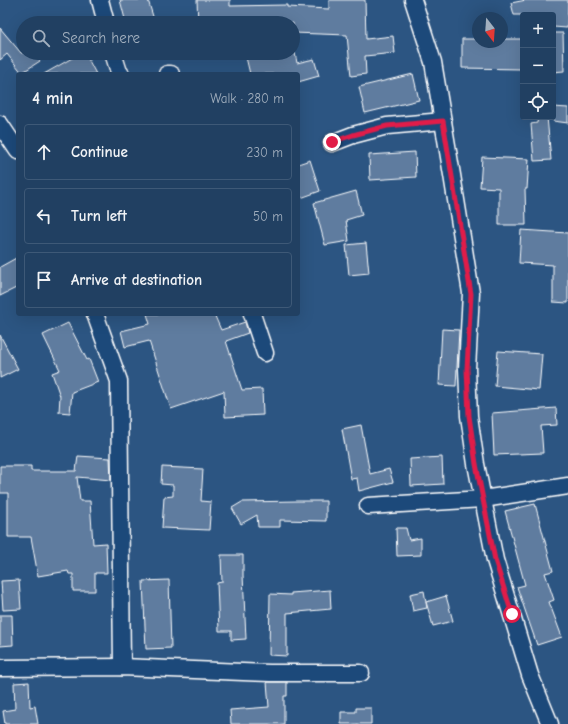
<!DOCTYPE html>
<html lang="en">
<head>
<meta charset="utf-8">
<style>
  :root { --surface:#214062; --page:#2d4b6b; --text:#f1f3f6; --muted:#a2afbe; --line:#3e5977 }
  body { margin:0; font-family:"Comic Neue",sans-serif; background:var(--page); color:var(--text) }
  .controls { position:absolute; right:12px; top:12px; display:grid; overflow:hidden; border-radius:4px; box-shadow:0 4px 16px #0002 }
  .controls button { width:36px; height:36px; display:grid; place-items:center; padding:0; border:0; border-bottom:1px solid var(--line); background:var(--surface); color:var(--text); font:20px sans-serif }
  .compass { position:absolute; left:472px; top:12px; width:36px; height:36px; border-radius:50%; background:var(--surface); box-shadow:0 4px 16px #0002; rotate:163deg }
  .stop { position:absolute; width:12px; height:12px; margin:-9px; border:3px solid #e11d48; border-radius:50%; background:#fff }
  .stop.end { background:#e11d48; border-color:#fff; box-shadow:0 1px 4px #0008 }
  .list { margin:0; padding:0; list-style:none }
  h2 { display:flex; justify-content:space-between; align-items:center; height:52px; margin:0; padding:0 16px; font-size:17px }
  h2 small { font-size:13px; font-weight:400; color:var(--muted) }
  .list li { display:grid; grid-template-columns:26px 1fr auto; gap:12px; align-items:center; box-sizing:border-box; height:56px; margin:0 8px 8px; padding:0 8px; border:1px solid var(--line); border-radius:4px }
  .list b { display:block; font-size:15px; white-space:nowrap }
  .list em { font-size:13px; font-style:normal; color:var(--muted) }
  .icon { flex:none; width:22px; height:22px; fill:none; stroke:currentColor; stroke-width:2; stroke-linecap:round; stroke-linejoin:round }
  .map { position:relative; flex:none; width:568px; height:724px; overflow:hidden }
  .search { position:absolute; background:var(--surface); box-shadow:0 4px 16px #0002; left:16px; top:16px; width:284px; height:44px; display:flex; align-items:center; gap:10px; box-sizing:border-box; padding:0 14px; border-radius:22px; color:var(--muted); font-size:15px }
  .panel { position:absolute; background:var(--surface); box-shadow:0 4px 16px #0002; left:16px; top:72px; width:284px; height:244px; border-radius:4px }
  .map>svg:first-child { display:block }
  .building { fill:#5e7c9f; stroke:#fff }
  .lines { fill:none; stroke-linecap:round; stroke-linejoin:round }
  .minor-casing { stroke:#fff; stroke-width:19 }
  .minor { stroke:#1f4a7a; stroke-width:16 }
  .route { stroke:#e11d48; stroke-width:5 }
</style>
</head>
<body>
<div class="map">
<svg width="568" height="724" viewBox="0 0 568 724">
  <rect width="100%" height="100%" fill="#2c5582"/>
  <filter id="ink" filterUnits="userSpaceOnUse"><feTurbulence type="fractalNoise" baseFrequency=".025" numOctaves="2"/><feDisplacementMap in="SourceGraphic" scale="8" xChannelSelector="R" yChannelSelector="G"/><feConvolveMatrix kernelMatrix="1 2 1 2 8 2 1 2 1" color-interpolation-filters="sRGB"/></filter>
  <g filter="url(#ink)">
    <g class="building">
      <path d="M120 0H148L155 23H126Z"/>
      <path d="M197 0H230V6L287 5V7L329 9V0H365L366 39 393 36 395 53 365 56 366 74 351 76 347 35 293 33V23H288V22L198 23Z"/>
      <path d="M526 0H568L567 28 553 27V15H514L511 3Z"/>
      <path d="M0 28 21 53H34L40 61 23 72V74L7 54 0 60Z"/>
      <path d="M553 33H563L564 71 553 72Z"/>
      <path d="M462 39H478V42H502V39H522L521 69 462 68Z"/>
      <path d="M81 53H85L96 74H44Z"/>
      <path d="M245 53H295L297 63 314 59 319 76 298 82V74H250Z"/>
      <path d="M413 74 419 100 365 113 359 87Z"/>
      <path d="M553 107 568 108V123L553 121Z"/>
      <path d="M538 117H547L551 160 534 161 531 124 537 123Z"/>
      <path d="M415 152 416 177 370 180 369 155Z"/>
      <path d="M482 157 529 159 527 189H525L526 225H499V188L480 187Z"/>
      <path d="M310 160 320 191 298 199V164Z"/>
      <path d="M356 191 362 215 346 220 349 241 325 245 314 203Z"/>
      <path d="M521 230 568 233V303L553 302V265L519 263Z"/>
      <path d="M366 243 369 273 349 275 346 245Z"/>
      <path d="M18 257V287L0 296V267Z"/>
      <path d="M147 314H214L221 330 245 322 248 333 226 341 242 390 262 389 263 415 225 417 224 391 171 409 149 341 125 347 121 331 150 324Z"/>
      <path d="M68 323 87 360 89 359 98 382 72 392 70 413 59 412 60 396 52 373 60 370 43 335Z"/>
      <path d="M442 329 459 330 456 386 439 385Z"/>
      <path d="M0 335 18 369 0 378Z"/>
      <path d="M498 351 542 354 539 390 495 386Z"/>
      <path d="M556 408 557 425 541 426 543 453 494 455 492 413Z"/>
      <path d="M361 425 370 474 389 469 393 482 359 491 357 478 351 479 342 429Z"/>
      <path d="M78 456 110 458 111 480 77 477 80 501H90L93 544 106 543 107 573H95V591H73V574H69L68 571 38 576 31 537H8V493H0V466H31V471H76Z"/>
      <path d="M442 457 443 484 411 486 410 459Z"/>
      <path d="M162 467 203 469 201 501 211 502 209 530 162 528 164 497 173 496V485L161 484Z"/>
      <path d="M298 501H326V521L280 520V527H258L257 515 241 524 232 508 242 502Z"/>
      <path d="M535 504 553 571 545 573 554 600 549 602 562 637 537 645 517 587 525 585 505 511Z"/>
      <path d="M396 528H406L409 540 421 538V555L397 556Z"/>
      <path d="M221 555H243V575L246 639 231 640V631H219L217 583 222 582Z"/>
      <path d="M19 580 21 609 3 610 1 581Z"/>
      <path d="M169 580 171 648 146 649 143 581Z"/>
      <path d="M330 590 331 609 287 613V656L269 655 270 594 291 595V593Z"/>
      <path d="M424 591 427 608 413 611 410 594Z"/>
      <path d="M446 596 453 621 433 626 426 602Z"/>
      <path d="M0 615H12L13 645 0 646Z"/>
      <path d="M29 682 30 707 35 706 38 724H5L3 711 15 709 14 683Z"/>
      <path d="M267 682H287V696H284V724H231L230 710 269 707Z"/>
      <path d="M356 708H371V724H341V712H356Z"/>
    </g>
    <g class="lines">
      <g class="minor-casing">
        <g id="minor">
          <path d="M100 0 106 23"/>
          <path d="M413 0 433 62 452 175 471 293 467 369 469 416 476 464 495 560 530 675 550 724"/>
          <path d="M113 53 119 72 121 74"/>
          <path d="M167 74H171"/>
          <path d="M0 124 18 151"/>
          <path d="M332 143 353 135 387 126 443 121"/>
          <path d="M95 314 119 381 122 667"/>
          <path d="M252 314 265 353"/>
          <path d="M368 506 483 499 568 486"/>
          <path d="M0 668 122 667 270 673H361"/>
        </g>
      </g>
      <use href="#minor" class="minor"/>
    </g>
  </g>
  <g class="lines" filter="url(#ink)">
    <path class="route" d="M332 142 353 135 387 126 443 121 471 294 467 369 469 416 476 464 495 560 512 614"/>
  </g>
</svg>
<div class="controls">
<button>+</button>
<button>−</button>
<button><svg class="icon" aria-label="locate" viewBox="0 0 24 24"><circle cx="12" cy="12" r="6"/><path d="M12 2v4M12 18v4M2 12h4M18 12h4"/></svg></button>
</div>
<svg class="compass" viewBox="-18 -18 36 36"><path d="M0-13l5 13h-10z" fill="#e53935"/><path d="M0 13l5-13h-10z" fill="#a2afbe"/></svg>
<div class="stop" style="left:512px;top:614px"></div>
<div class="stop end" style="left:332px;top:142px"></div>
<div class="search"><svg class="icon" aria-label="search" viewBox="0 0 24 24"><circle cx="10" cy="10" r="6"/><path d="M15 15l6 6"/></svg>Search here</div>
<section class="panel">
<h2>4 min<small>Walk · 280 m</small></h2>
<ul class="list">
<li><svg class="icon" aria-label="ahead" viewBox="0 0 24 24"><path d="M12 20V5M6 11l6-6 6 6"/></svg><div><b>Continue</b></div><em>230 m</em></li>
<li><svg class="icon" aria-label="left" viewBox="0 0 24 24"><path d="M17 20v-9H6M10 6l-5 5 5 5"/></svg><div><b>Turn left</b></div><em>50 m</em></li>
<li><svg class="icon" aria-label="arrive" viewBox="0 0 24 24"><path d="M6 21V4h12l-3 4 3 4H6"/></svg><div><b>Arrive at destination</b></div></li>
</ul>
</section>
</div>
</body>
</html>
